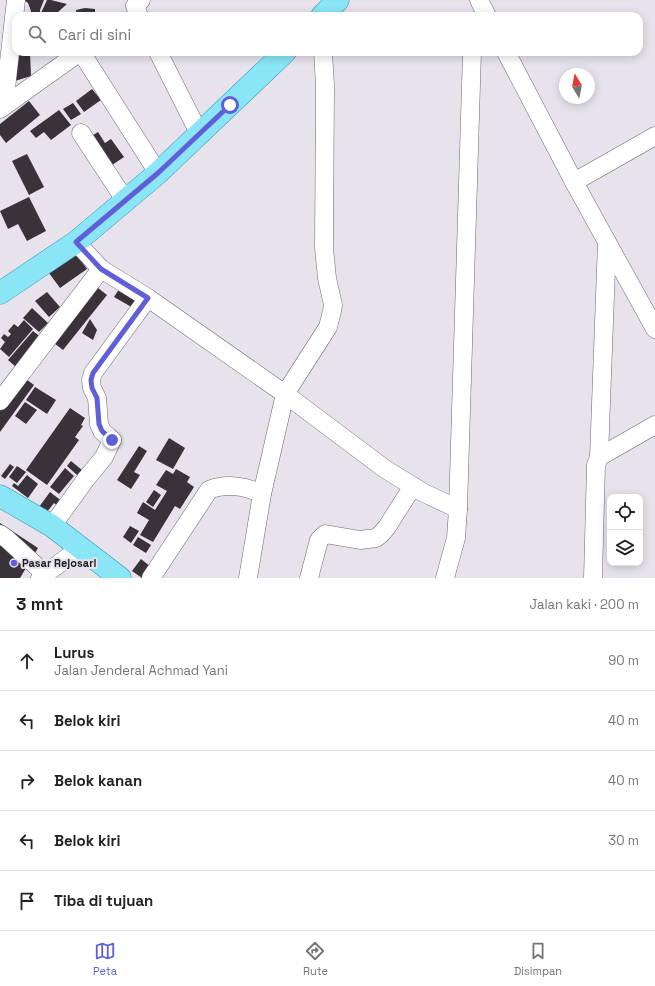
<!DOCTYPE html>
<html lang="id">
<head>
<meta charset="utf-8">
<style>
  :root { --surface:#fff; --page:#f6f6f6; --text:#202124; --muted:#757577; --line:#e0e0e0; --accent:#615fd7 }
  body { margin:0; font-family:"Space Grotesk",sans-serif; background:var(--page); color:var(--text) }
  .controls { position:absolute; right:12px; bottom:12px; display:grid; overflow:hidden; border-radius:8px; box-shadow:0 2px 10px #0003 }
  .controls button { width:36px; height:36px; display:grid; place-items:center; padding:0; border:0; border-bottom:1px solid var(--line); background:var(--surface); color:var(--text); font:20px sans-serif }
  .compass { position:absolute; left:559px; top:68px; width:36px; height:36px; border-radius:50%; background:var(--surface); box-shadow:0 2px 10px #0003; rotate:350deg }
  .stop { position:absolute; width:12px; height:12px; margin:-9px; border:3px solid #615fd7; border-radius:50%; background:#fff }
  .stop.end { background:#615fd7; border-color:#fff; box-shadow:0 1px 4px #0008 }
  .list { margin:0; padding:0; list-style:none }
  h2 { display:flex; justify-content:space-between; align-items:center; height:52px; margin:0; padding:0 16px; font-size:17px }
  h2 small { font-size:13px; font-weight:400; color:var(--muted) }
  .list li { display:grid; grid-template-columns:26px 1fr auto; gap:12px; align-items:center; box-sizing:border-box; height:60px; padding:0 16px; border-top:1px solid var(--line) }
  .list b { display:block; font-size:15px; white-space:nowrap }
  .list p { margin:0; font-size:13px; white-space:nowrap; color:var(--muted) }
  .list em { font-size:13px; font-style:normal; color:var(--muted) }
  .icon { flex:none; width:22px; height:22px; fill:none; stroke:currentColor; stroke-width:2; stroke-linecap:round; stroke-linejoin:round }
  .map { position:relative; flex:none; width:655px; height:578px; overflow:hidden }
  .search { position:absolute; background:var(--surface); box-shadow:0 2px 10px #0003; left:12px; right:12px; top:12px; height:44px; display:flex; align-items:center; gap:10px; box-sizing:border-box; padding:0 14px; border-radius:12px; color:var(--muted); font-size:15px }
  .sheet { height:352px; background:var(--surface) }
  nav { display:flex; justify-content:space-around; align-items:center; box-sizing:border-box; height:56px; border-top:1px solid var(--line); background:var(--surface); font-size:11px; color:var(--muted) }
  nav a { display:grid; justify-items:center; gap:2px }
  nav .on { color:var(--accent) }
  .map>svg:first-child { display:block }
  .building { fill:#3a3239 }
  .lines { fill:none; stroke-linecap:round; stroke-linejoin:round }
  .minor-casing { stroke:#6d6871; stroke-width:19 }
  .major-casing { stroke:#3294a9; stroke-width:23 }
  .minor { stroke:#fff; stroke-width:18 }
  .major { stroke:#8ae5f7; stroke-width:22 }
  .route { stroke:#615fd7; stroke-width:5 }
  .poi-dot { fill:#615fd7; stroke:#e8e2ed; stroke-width:1.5 }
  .labels { text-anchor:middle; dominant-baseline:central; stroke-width:4; stroke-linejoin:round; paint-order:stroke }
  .poi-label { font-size:11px; font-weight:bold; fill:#201e22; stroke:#e8e2ed; text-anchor:start }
</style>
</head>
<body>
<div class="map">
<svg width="655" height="578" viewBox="0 0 655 578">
  <rect width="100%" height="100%" fill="#e8e2ed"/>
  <g class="building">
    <path d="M24 0H44L40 10V16H30L31 11 28 3Z"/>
    <path d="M47 0H51L67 4 58 12V16H41V13Z"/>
    <path d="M85 8 95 9V16H77L76 10Z"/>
    <path d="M15 52H30L31 76 15 81Z"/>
    <path d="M92 89 101 100 84 112 76 101Z"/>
    <path d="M29 101 40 115 6 143 0 135V124Z"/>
    <path d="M73 103 81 114 71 120 63 109Z"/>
    <path d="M59 110 71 125 51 140 44 132 36 138 30 131Z"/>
    <path d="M98 132 105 143 111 139 124 157 106 169 87 139Z"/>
    <path d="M27 154 44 187 29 195 12 161Z"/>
    <path d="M29 197 46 231 27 241 18 224 8 229 0 211Z"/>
    <path d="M76 254 87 269 60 288 49 273Z"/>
    <path d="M93 284 107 295 63 350 50 340Z"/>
    <path d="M121 286 141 298 135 309 114 297Z"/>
    <path d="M47 292 60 307 49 317 35 301Z"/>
    <path d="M32 308 48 323 39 332 23 318Z"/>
    <path d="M90 319 97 330 93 340 82 333Z"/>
    <path d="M24 320 33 329 9 357 0 349 5 342 1 338 4 334 8 337 11 334 8 331 14 324 18 327Z"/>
    <path d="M33 331 42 338 17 368 8 360Z"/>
    <path d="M23 377 34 385 0 432V409Z"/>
    <path d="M35 387 56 400 47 414 26 400Z"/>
    <path d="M25 402 37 410 26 424 15 416Z"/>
    <path d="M70 408 85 418 81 425 83 426 75 437 79 440 47 485 26 470Z"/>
    <path d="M169 438 185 448 173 469 156 460Z"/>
    <path d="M139 446 147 451 134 472 140 475 131 489 117 480Z"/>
    <path d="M71 461 82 470 77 475 67 466Z"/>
    <path d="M10 464 14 467 5 479 1 476Z"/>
    <path d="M17 466 26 472 17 483 9 477Z"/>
    <path d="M65 468 74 476 59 494 50 487Z"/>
    <path d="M176 469 190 477 187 482 194 487 180 509 175 506 153 542 140 535 149 520 137 513 143 502 155 510 167 491 156 485 166 470 173 474Z"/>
    <path d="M27 475 38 484 28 498 12 486 14 483 18 486Z"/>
    <path d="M154 490 161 495 153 507 146 502Z"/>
    <path d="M50 492 63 502 59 507 54 503 47 512 39 507Z"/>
    <path d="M0 523 38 548 20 578H0Z"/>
    <path d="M130 526 139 531 131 543 123 537Z"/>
    <path d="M138 537 151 545 146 553 133 545Z"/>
    <path d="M141 559 151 567 142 578 132 571Z"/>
  </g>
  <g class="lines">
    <g class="minor-casing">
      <g id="minor">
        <path d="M479 0 487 16"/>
        <path d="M139 16 135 6 141 0"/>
        <path d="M81 52 158 173"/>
        <path d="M158 52 200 135"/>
        <path d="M506 52 574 182 607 242 599 457"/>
        <path d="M4 106 16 0"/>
        <path d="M0 109 80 52"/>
        <path d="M81 133 125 200"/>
        <path d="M574 182 655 136"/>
        <path d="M76 242 101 269 148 298 285 394 385 469 424 493 458 509"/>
        <path d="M607 242 655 329"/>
        <path d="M0 401 101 269"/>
        <path d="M52 526 86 479 104 457 112 440 102 431 99 424 97 398 92 388 91 380 93 373 148 298"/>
        <path d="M0 534 7 539 45 574"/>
        <path d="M40 578 80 548"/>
        <path d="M151 578 209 490C226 483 246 486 262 494"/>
        <path d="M248 578 262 494 285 394 328 327 332 311 333 305 327 278 324 248 325 85 323 52"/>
        <path d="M309 578 319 540 325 534 360 540 376 538 381 534 387 527 413 486"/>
        <path d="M445 578 456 538 458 509 472 52"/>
        <path d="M593 578 596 465 599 457 655 425"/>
      </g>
    </g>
    <g class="major-casing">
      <g id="major">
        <path d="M322 16 338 0"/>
        <path d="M0 293 76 242 158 173 285 52"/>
        <path d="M0 496 52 526 120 578"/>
      </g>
    </g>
    <use href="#minor" class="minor"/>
    <use href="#major" class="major"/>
  </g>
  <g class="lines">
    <path class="route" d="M112 440 102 431 99 424 97 398 92 388 91 380 93 373 148 298 101 269 76 242 158 173 230 105"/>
  </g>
  <circle class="poi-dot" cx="14" cy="563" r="4"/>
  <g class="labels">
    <g class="poi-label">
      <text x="22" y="563">Pasar Rejosari</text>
    </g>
  </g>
</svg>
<div class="controls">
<button><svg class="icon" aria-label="locate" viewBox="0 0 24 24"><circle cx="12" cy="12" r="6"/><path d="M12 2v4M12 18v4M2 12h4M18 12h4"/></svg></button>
<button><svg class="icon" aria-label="layers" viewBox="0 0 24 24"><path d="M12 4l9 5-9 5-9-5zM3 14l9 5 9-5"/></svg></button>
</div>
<svg class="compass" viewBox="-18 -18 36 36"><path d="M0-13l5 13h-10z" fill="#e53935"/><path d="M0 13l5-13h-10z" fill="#757577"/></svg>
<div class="stop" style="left:230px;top:105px"></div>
<div class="stop end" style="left:112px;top:440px"></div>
<div class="search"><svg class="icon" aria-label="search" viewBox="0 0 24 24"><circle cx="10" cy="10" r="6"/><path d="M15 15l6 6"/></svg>Cari di sini</div>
</div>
<section class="sheet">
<h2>3 mnt<small>Jalan kaki · 200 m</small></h2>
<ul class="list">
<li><svg class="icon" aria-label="ahead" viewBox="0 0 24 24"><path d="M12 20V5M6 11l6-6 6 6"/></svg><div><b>Lurus</b><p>Jalan Jenderal Achmad Yani</p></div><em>90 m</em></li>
<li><svg class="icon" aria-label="left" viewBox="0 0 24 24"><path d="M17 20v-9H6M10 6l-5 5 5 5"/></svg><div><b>Belok kiri</b></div><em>40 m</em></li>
<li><svg class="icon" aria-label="right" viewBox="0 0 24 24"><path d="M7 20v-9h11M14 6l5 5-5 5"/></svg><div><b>Belok kanan</b></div><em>40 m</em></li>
<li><svg class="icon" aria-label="left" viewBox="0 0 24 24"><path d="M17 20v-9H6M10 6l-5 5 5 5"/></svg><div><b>Belok kiri</b></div><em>30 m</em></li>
<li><svg class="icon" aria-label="arrive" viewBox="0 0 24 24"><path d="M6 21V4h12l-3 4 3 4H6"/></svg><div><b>Tiba di tujuan</b></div></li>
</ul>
</section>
<nav>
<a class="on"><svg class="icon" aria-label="map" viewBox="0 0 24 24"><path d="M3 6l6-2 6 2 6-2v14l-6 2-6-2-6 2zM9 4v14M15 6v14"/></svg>Peta</a>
<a><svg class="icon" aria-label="directions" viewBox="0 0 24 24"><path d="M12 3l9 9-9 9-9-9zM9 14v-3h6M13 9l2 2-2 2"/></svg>Rute</a>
<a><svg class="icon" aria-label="saved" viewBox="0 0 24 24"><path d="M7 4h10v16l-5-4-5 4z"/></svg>Disimpan</a>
</nav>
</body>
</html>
